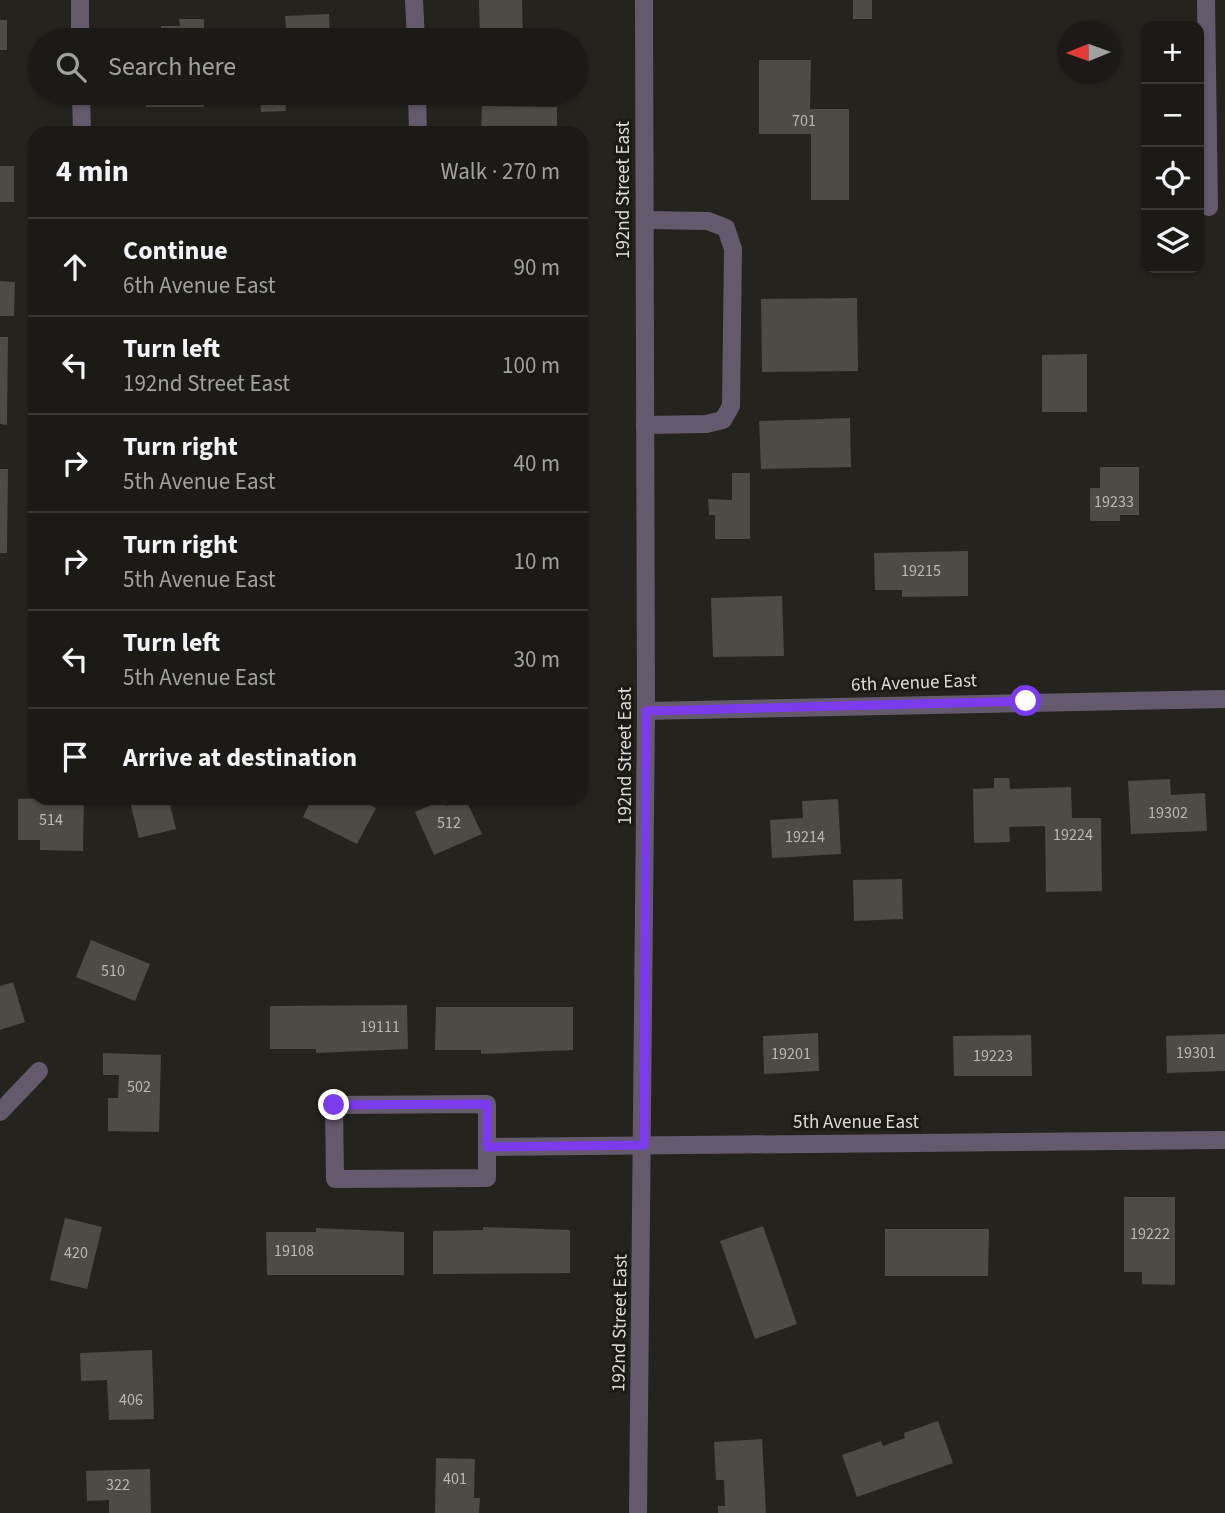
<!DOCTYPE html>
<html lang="en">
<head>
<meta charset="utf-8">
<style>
  :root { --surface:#1c1a16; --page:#292723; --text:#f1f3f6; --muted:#a0a1a1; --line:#3a3835 }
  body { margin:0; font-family:"Source Sans 3",sans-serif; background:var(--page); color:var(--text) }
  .controls { position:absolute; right:21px; top:21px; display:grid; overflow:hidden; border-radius:14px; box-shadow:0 2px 5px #0004 }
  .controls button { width:63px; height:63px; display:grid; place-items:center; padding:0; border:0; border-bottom:2px solid var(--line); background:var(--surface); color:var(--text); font:35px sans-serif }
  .compass { position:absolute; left:1057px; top:21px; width:63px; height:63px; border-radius:50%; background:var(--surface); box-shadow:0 2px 5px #0004; rotate:269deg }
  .stop { position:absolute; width:21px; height:21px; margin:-16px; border:5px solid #7c3aed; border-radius:50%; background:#fff }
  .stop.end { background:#7c3aed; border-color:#fff; box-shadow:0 2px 7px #0008 }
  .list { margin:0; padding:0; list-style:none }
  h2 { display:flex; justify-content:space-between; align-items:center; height:91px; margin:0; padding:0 28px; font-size:30px }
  h2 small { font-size:23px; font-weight:400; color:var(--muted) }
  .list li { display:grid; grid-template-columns:46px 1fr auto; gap:21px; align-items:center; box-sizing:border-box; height:98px; padding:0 28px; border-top:2px solid var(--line) }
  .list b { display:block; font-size:26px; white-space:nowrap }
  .list p { margin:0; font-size:23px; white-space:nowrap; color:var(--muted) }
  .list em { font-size:23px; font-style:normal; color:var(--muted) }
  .icon { flex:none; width:38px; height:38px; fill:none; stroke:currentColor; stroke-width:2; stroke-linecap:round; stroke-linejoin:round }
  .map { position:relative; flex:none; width:1225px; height:1513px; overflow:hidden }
  .search { position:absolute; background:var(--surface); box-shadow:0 2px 5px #0004; left:28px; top:28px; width:560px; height:77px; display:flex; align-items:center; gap:18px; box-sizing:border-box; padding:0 24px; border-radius:38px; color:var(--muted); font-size:26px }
  .panel { position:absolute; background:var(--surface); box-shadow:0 2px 5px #0004; left:28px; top:126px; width:560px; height:679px; border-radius:21px }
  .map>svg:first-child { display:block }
  .building { fill:#4c4b44 }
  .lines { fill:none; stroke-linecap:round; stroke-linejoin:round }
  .minor { stroke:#655a6d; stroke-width:18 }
  .route { stroke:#7c3aed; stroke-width:9 }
  .labels { text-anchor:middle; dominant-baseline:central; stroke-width:6; stroke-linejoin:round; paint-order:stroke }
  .number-label { font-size:16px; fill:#b9b8b3 }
  .street-label { font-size:19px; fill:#dddcd8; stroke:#1b1a14 }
</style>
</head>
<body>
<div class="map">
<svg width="1225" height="1513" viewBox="0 0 1225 1513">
  <rect width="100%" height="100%" fill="#25231d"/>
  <g class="building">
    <path d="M479 0H522L523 40H480Z"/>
    <rect x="853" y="0" width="19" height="19"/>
    <path d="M329 14 330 40H287L285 16Z"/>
    <path d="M179 19H204V40H161V26H180Z"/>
    <rect x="0" y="20" width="7" height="30"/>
    <path d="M759 60H811L810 109H849V200H811V134H759Z"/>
    <rect x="146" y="93" width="58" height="14"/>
    <path d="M260 93H349V96L285 99 286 111 261 112Z"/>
    <path d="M482 106 557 107V133H481Z"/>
    <rect x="0" y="166" width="14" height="36"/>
    <path d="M0 281 15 282 14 316H0Z"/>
    <path d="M857 298 858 371 762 372 761 299Z"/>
    <path d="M0 337H8L7 425 0 424Z"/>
    <path d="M1087 354V412H1042V355Z"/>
    <path d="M850 418 851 467 761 469 759 421Z"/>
    <path d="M1100 467H1139V515H1120V521H1090V488H1100Z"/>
    <path d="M0 469H8L7 553H0Z"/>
    <path d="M732 473H750V539H715V515H709L708 499 732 500Z"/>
    <path d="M968 551V596L902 597V590H875L874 553Z"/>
    <path d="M782 596 784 656 713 657 711 598Z"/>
    <path d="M994 778H1009L1010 789 1071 787 1072 818H1101L1102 891 1046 892 1045 826 1009 827 1010 842 974 843 973 789 994 788Z"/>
    <path d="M1170 779 1171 795 1205 793 1207 831 1131 834 1128 781Z"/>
    <path d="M53 798H84L83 851 40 850V840H18V799Z"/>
    <path d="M129 798H177L169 801 176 829 139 838Z"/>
    <path d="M312 798H357L376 808 357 844 303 817Z"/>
    <path d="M465 798 482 834 434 855 415 812 444 799 447 806Z"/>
    <path d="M838 799 841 854 772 858 770 820 803 818 802 801Z"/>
    <path d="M902 879 903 919 854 921 853 880Z"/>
    <path d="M91 940 150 964 135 1001 76 977Z"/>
    <path d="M13 982 25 1022 0 1030V986Z"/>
    <path d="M407 1005 408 1049 316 1053V1049H270V1006Z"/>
    <path d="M436 1007H573V1050L481 1054V1050H435Z"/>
    <path d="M818 1033 819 1071 764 1074 763 1036Z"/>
    <path d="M1225 1034V1071L1167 1073 1166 1036Z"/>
    <path d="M1031 1035 1032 1076H954L953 1036Z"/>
    <path d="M103 1053 161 1055 159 1132 108 1131V1098H118L119 1075H103Z"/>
    <path d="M1124 1197H1175V1285L1142 1284V1272H1124Z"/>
    <path d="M65 1218 102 1227 87 1289 50 1280Z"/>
    <path d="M763 1226 797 1324 755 1339 720 1241Z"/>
    <path d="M483 1227 570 1230V1273L433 1274V1231L483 1230Z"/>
    <path d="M316 1228 404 1232V1275H267L266 1232H316Z"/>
    <path d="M885 1229H989L988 1276H885Z"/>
    <path d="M152 1350 154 1419 109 1420 107 1380 81 1381 80 1353Z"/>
    <path d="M938 1421 953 1463 857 1497 842 1455 881 1441 883 1446 905 1438 904 1433Z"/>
    <path d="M762 1439 766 1513H718V1506H725L724 1480H716L714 1442Z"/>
    <path d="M436 1458 475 1459 474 1498H480L479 1513H435Z"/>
    <path d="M150 1469 151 1513H109V1500L87 1501 86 1471Z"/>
  </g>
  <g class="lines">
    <g class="minor">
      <path d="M80 0V40"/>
      <path d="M414 0 416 40"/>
      <path d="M1206 0 1209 207"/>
      <path d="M81 93 82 133"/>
      <path d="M417 93 418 133"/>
      <path d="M645 220 708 221 726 228 733 249 731 406 723 420 706 424 645 425"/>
      <path d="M646 711 1225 699"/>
      <path d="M487 1104V1178L335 1179 334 1105Z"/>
      <path d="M0 1112 39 1071"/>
      <path d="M487 1147 1225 1140"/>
      <path d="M638 1513 646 711 644 0"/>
    </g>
  </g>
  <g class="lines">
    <path class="route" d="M334 1105 487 1104V1147L644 1145 646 711 1026 701"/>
  </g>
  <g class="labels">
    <g class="number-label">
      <text x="804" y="121">701</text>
      <text x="1114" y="502">19233</text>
      <text x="921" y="571">19215</text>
      <text x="1168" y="813">19302</text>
      <text x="51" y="820">514</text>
      <text x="449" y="823">512</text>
      <text x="1073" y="835">19224</text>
      <text x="805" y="837">19214</text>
      <text x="113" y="971">510</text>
      <text x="380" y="1027">19111</text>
      <text x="1196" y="1053">19301</text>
      <text x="791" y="1054">19201</text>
      <text x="993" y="1056">19223</text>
      <text x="139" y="1087">502</text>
      <text x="1150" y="1234">19222</text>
      <text x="294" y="1251">19108</text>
      <text x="76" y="1253">420</text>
      <text x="131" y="1400">406</text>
      <text x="455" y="1479">401</text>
      <text x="118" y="1485">322</text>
    </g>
    <g class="street-label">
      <text transform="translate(623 190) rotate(-90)">192nd Street East</text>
      <text transform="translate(914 683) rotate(-2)">6th Avenue East</text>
      <text transform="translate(625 756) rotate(-90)">192nd Street East</text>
      <text x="856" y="1122">5th Avenue East</text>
      <text transform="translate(620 1323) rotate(-89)">192nd Street East</text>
    </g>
  </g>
</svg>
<div class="controls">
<button>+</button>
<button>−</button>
<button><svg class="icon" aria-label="locate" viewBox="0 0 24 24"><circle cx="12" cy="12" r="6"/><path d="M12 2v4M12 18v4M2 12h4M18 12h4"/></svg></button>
<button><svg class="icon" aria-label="layers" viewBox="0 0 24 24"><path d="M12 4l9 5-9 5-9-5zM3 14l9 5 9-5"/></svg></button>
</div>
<svg class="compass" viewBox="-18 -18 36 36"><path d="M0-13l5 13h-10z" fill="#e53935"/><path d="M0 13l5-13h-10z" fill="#a0a1a1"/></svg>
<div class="stop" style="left:1026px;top:701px"></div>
<div class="stop end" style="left:334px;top:1105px"></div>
<div class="search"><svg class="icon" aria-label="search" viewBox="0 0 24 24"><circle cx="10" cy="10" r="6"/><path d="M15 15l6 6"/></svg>Search here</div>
<section class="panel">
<h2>4 min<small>Walk · 270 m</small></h2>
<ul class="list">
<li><svg class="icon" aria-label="ahead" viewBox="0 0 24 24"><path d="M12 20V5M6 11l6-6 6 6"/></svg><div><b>Continue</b><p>6th Avenue East</p></div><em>90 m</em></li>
<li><svg class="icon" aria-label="left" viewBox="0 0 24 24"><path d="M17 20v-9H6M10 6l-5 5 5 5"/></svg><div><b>Turn left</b><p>192nd Street East</p></div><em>100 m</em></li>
<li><svg class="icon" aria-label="right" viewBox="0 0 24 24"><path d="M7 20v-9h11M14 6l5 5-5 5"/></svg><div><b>Turn right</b><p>5th Avenue East</p></div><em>40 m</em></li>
<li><svg class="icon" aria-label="right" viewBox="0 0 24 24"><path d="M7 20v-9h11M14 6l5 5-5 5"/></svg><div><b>Turn right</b><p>5th Avenue East</p></div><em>10 m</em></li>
<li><svg class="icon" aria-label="left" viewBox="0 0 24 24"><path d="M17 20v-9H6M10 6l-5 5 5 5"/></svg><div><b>Turn left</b><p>5th Avenue East</p></div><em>30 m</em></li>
<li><svg class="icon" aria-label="arrive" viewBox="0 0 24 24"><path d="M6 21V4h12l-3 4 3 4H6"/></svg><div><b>Arrive at destination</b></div></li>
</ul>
</section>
</div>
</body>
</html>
